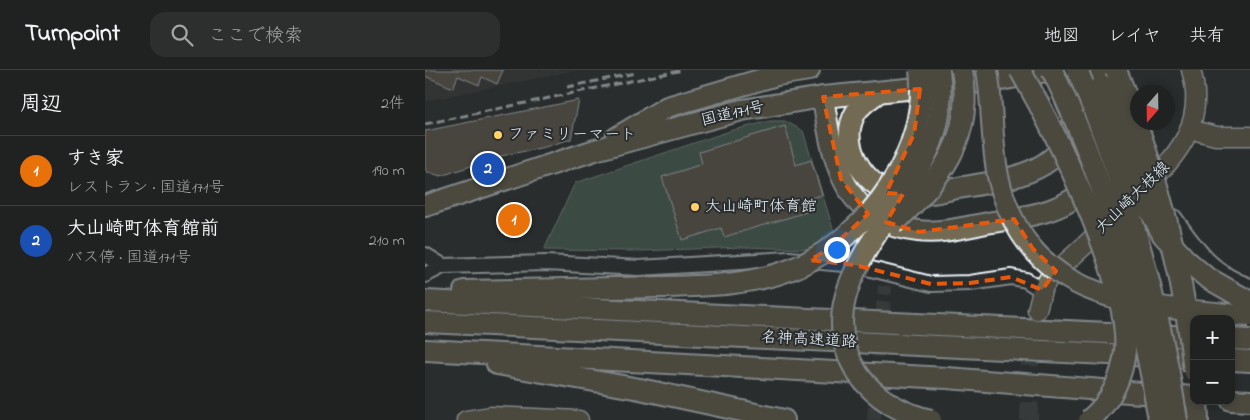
<!DOCTYPE html>
<html lang="ja">
<head>
<meta charset="utf-8">
<style>
  :root { --surface:#202222; --page:#2d2f2f; --text:#f1f3f6; --muted:#a2a4a5; --line:#3d3f40; --accent:#ffd166 }
  body { margin:0; font-family:"Indie Flower","Klee One",sans-serif; background:var(--page); color:var(--text) }
  .controls { position:absolute; right:15px; bottom:15px; display:grid; overflow:hidden; border-radius:10px; box-shadow:0 2px 8px #0003 }
  .controls button { width:45px; height:45px; display:grid; place-items:center; padding:0; border:0; border-bottom:1px solid var(--line); background:var(--surface); color:var(--text); font:25px sans-serif }
  .compass { position:absolute; left:705px; top:15px; width:45px; height:45px; border-radius:50%; background:var(--surface); box-shadow:0 2px 8px #0003; rotate:200deg }
  .you { position:absolute; left:411px; top:179px; width:18px; height:18px; margin:-12px; border:4px solid #fff; border-radius:50%; background:#1a73e8; box-shadow:0 0 0 8px #1a73e833 }
  .badge { display:grid; place-items:center; width:32px; height:32px; border-radius:50%; background:var(--accent); color:#fff; font-size:16px; font-weight:700 }
  .pin { position:absolute; translate:-50% -50%; border:2px solid #fff; box-shadow:0 1px 5px #0006 }
  .list { margin:0; padding:0; list-style:none }
  h2 { display:flex; justify-content:space-between; align-items:center; height:65px; margin:0; padding:0 20px; font-size:21px }
  h2 small { font-size:16px; font-weight:400; color:var(--muted) }
  .list li { display:grid; grid-template-columns:32px 1fr auto; gap:15px; align-items:center; box-sizing:border-box; height:70px; padding:0 20px; border-top:1px solid var(--line) }
  .list b { display:block; font-size:19px; white-space:nowrap }
  .list p { margin:0; font-size:16px; white-space:nowrap; color:var(--muted) }
  .list em { font-size:16px; font-style:normal; color:var(--muted) }
  .icon { flex:none; width:28px; height:28px; fill:none; stroke:currentColor; stroke-width:2; stroke-linecap:round; stroke-linejoin:round }
  .map { position:relative; flex:none; width:825px; height:350px; overflow:hidden }
  header { display:flex; align-items:center; gap:30px; box-sizing:border-box; height:70px; padding:0 25px; background:var(--surface); border-bottom:1px solid var(--line) }
  header strong { font-size:24px }
  nav { display:flex; gap:28px; margin-inline-start:auto; font-size:18px }
  .search { width:350px; height:45px; background:var(--page); display:flex; align-items:center; gap:12px; box-sizing:border-box; padding:0 18px; border-radius:15px; color:var(--muted); font-size:19px }
  main { display:flex }
  aside { flex:1; background:var(--surface) }
  .map>svg:first-child { display:block }
  .built { fill:#3e3d3a }
  .green { fill:#516d5c; stroke:#9cafaa }
  .building { fill:#6e6355; stroke:#e8f1f8 }
  .lines { fill:none; stroke-linecap:round; stroke-linejoin:round }
  .minor-tunnel { stroke:#464a4c; stroke-width:14; stroke-dasharray:14 7; stroke-linecap:butt }
  .major-tunnel { stroke:#464a4c; stroke-width:18; stroke-dasharray:18 9; stroke-linecap:butt }
  .minor-casing { stroke:#e8f1f8; stroke-width:18 }
  .major-casing { stroke:#e8f1f8; stroke-width:21 }
  .highway-casing { stroke:#e8f1f8; stroke-width:24 }
  .minor { stroke:#2a2d2e; stroke-width:14 }
  .major { stroke:#736b52; stroke-width:18 }
  .highway { stroke:#736b52; stroke-width:20 }
  .rail { stroke:#e8f1f8; stroke-width:3; stroke-dasharray:8 4; stroke-linecap:butt }
  .highway-bridge-casing { stroke:#e8f1f8; stroke-width:24; stroke-linecap:butt }
  .highway-bridge { stroke:#736b52; stroke-width:20 }
  .marked { fill:none; stroke:#e8590c; stroke-width:4; stroke-dasharray:10 6; stroke-linejoin:round }
  .poi-dot { fill:#ffd166; stroke:#2a2d2e; stroke-width:2 }
  .labels { text-anchor:middle; dominant-baseline:central; stroke-width:4; stroke-linejoin:round; paint-order:stroke }
  .street-label { font-size:16px; fill:#e8f1f8; stroke:#2a2d2e }
  .poi-label { font-size:16px; fill:#e8f1f8; stroke:#2a2d2e; text-anchor:start }
</style>
</head>
<body>
<header>
<strong>Turnpoint</strong>
<div class="search"><svg class="icon" aria-label="search" viewBox="0 0 24 24"><circle cx="10" cy="10" r="6"/><path d="M15 15l6 6"/></svg>ここで検索</div>
<nav><a>地図</a><a>レイヤ</a><a>共有</a></nav>
</header>
<main>
<aside>
<h2>周辺<small>2件</small></h2>
<ul class="list">
<li><span class="badge" style="background:#e8710a">1</span><div><b>すき家</b><p>レストラン · 国道171号</p></div><em>190 m</em></li>
<li><span class="badge" style="background:#1a4fb4">2</span><div><b>大山崎町体育館前</b><p>バス停 · 国道171号</p></div><em>210 m</em></li>
</ul>
</aside>
<div class="map">
<svg width="825" height="350" viewBox="0 0 825 350">
  <rect width="100%" height="100%" fill="#2a2d2e"/>
  <filter id="ink" filterUnits="userSpaceOnUse"><feTurbulence type="fractalNoise" baseFrequency=".02" numOctaves="2"/><feDisplacementMap in="SourceGraphic" scale="10" xChannelSelector="R" yChannelSelector="G"/><feConvolveMatrix kernelMatrix="1 2 1 2 8 2 1 2 1" color-interpolation-filters="sRGB"/></filter>
  <g filter="url(#ink)">
    <path class="built" d="M0 0H151L0 31Z"/>
    <path class="green" d="M345 51H360L378 61 409 162 383 179 318 177 215 181 119 180 150 113 305 61Z"/>
    <g class="building">
      <path d="M0 0H78L72 14 57 7 54 15 33 6 28 18 0 6Z"/>
      <path d="M154 30 146 69 120 77 76 86 16 106 2 102 0 99V61Z"/>
      <path d="M360 56 371 95 386 90 397 125 382 129 385 141 299 167 296 158 257 170 237 107 277 94 274 82Z"/>
    </g>
    <g class="lines">
      <path class="minor-tunnel" d="M449 350 460 216"/>
      <path class="major-tunnel" d="M604 350 605 277 611 245"/>
      <g class="minor-casing">
        <g id="minor">
          <path d="M736 149 749 147C771 178 787 203 825 216"/>
          <path d="M0 185 18 196"/>
          <path d="M0 205 18 196 121 193 214 198 364 189 430 195 506 214 545 213 586 207 601 210 617 220"/>
        </g>
      </g>
      <g class="major-casing">
        <g id="major">
          <path d="M764 59 791 66H825"/>
          <path d="M721 117C755 83 781 51 766 0"/>
          <path d="M612 240 617 220 624 208 683 154"/>
          <path d="M41 350 66 346 154 350"/>
        </g>
      </g>
      <g class="highway-casing">
        <g id="highway">
          <path d="M670 0 677 15"/>
          <path d="M454 22C446 28 437 33 431 42 414 70 434 109 462 121 485 130 511 122 533 118 594 108 657 100 650 21"/>
          <path d="M398 27C407 88 418 154 493 161 518 164 544 156 568 152 605 146 642 142 668 112"/>
          <path d="M191 68 242 37 352 5 384 0"/>
          <path d="M0 136 170 80 317 40 398 27 576 10 626 0"/>
          <path d="M39 221 238 217"/>
          <path d="M0 231 769 267"/>
          <path d="M0 252 769 288"/>
          <path d="M806 269 825 270"/>
          <path d="M0 280 522 308 769 327"/>
          <path d="M806 290 825 291"/>
          <path d="M72 294 215 319 359 350"/>
          <path d="M806 330 825 331"/>
          <path d="M772 331 773 350"/>
        </g>
      </g>
      <use href="#minor" class="minor"/>
      <use href="#major" class="major"/>
      <use href="#highway" class="highway"/>
      <g class="rail">
        <path d="M142 17 211 3"/>
        <path d="M0 54 258 0"/>
      </g>
      <g class="highway-bridge-casing">
        <g id="highway-bridge">
          <path d="M562 0C568 35 566 71 573 106 602 236 717 236 825 246"/>
          <path d="M595 0C630 61 706 213 700 281 697 308 686 332 664 350"/>
          <path d="M627 0C681 111 715 229 734 350"/>
          <path d="M652 0C702 114 733 227 752 350"/>
          <path d="M691 0C731 97 758 197 769 301"/>
          <path d="M677 15 721 133 738 165 760 189 781 207 825 232"/>
          <path d="M468 154C515 111 550 68 537 0"/>
          <path d="M238 217C282 216 330 215 372 197 444 165 505 81 495 0"/>
          <path d="M506 350C477 344 450 328 433 304 381 225 469 153 501 85 514 59 518 29 514 0"/>
        </g>
      </g>
      <use href="#highway-bridge" class="highway-bridge"/>
    </g>
  </g>
  <path d="M0 0H825V350H0ZM495 19 489 64 461 123 478 124 461 152 494 162 589 149 608 179 631 201 617 220 586 207 545 213 506 214 430 195 385 190 407 177 443 144 416 109 398 27Z" fill="#2a2d2e" fill-opacity=".55" fill-rule="evenodd"/>
  <path class="marked" d="M495 19 489 64 461 123 478 124 461 152 494 162 589 149 608 179 631 201 617 220 586 207 545 213 506 214 430 195 385 190 407 177 443 144 416 109 398 27Z"/>
  <g class="poi-dot">
    <circle cx="73" cy="65" r="5"/>
    <circle cx="270" cy="137" r="5"/>
  </g>
  <g class="labels">
    <g class="street-label">
      <text transform="translate(308 44) rotate(-13)">国道171号</text>
      <text transform="translate(708 128) rotate(-44)">大山崎大枝線</text>
      <text transform="translate(384 270) rotate(3)">名神高速道路</text>
    </g>
    <g class="poi-label">
      <text x="83" y="65">ファミリーマート</text>
      <text x="280" y="137">大山崎町体育館</text>
    </g>
  </g>
</svg>
<div class="controls">
<button>+</button>
<button>−</button>
</div>
<svg class="compass" viewBox="-18 -18 36 36"><path d="M0-13l5 13h-10z" fill="#e53935"/><path d="M0 13l5-13h-10z" fill="#a2a4a5"/></svg>
<div class="you"></div>
<div class="pin badge" style="left:89px;top:150px;background:#e8710a">1</div>
<div class="pin badge" style="left:63px;top:99px;background:#1a4fb4">2</div>
</div>
</main>
</body>
</html>
